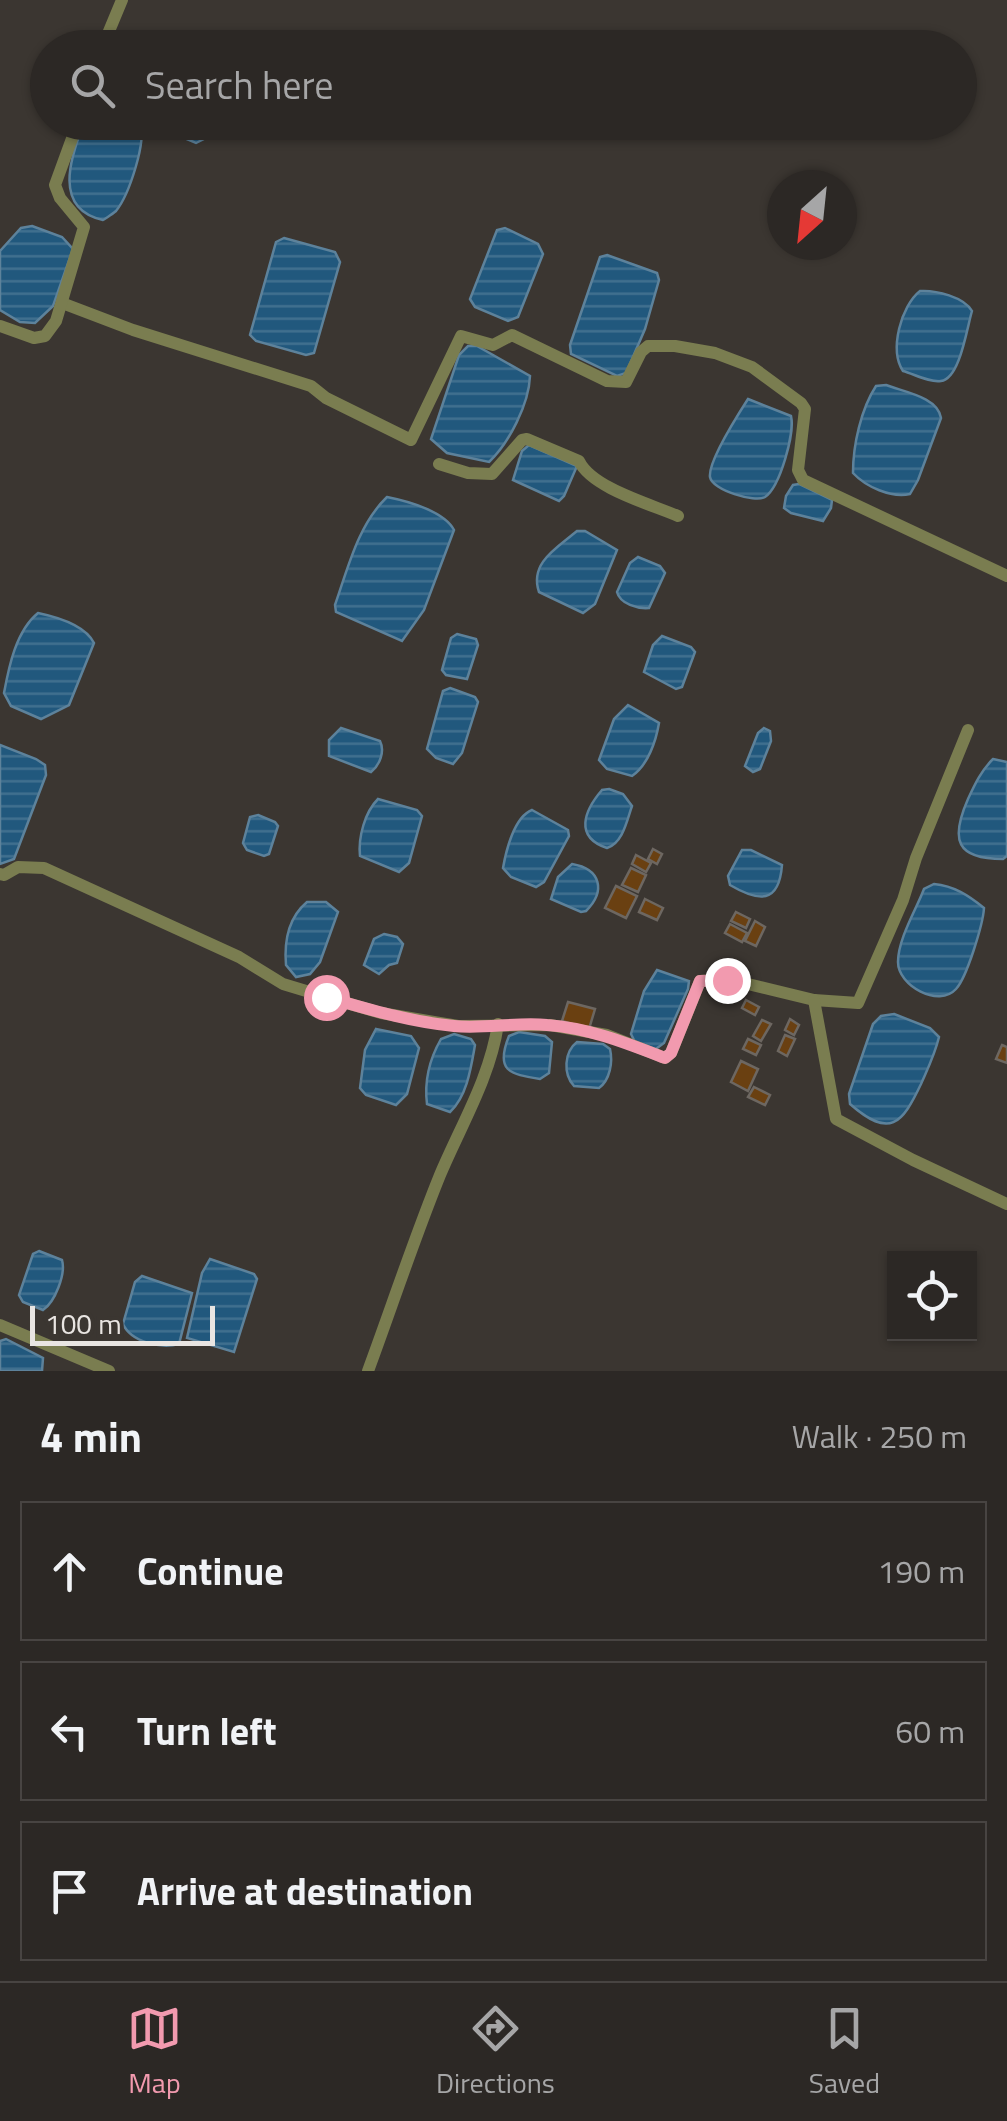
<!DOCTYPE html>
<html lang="en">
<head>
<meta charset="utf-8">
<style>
  :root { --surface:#2c2825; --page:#34302d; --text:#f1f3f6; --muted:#a6a6a7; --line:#484442; --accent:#f29aaf }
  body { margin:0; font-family:"Titillium Web",sans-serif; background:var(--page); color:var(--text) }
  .controls { position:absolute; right:30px; bottom:30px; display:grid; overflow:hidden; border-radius:0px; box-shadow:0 2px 8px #0004 }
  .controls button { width:90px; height:90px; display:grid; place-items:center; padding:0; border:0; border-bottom:2px solid var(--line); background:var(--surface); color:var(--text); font:50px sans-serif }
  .compass { position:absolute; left:767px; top:170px; width:90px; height:90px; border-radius:50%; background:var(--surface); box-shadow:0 2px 8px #0004; rotate:207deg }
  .scale { position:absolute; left:30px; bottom:25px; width:185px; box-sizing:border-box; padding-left:10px; border:5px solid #e9e5e2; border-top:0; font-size:28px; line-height:35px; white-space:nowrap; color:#e9e5e2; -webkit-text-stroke:8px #3b3631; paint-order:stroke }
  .stop { position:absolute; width:30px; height:30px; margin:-22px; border:8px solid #f29aaf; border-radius:50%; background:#fff }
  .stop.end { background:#f29aaf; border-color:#fff; box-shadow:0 2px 10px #0008 }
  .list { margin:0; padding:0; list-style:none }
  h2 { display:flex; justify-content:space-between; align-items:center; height:130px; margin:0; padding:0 40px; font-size:42px }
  h2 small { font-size:32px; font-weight:400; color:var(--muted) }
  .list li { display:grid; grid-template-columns:65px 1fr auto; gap:30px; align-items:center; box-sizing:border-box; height:140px; margin:0 20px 20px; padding:0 20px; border:2px solid var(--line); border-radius:0px }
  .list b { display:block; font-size:38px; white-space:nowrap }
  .list em { font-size:32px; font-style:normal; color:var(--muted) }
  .icon { flex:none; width:55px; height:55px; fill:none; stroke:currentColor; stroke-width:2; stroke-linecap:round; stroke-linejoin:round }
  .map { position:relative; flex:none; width:1007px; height:1371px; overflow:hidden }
  .search { position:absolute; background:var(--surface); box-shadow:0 2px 8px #0004; left:30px; right:30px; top:30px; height:110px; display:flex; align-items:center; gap:25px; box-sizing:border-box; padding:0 35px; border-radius:55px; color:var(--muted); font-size:38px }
  .sheet { height:610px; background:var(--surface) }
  nav { display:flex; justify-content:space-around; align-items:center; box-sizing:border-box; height:140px; border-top:2px solid var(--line); background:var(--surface); font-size:28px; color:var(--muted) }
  nav a { display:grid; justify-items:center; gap:5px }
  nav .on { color:var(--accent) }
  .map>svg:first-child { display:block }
  .water { fill:url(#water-rules); stroke:#5d829b; stroke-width:2.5 }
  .building { fill:#6a4011; stroke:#6d6761; stroke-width:2.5 }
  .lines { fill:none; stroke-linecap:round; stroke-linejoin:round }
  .street { stroke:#7a7d50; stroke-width:12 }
  .route { stroke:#f29aaf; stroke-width:12 }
</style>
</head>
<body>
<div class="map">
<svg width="1007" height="1371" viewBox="0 0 1007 1371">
  <defs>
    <pattern id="water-rules" width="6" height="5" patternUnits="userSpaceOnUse" patternTransform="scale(2.5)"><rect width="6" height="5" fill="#21587d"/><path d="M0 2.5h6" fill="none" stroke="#41708f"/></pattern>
  </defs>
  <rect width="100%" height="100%" fill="#3b3631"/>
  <g class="water">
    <path d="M131 32 166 47H167H120L123 38Z"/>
    <path d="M166 122H213V123L210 136 196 143 167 131Z"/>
    <path d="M84 123H140C147 141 129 195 116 211 115 212 105 219 103 220 53 209 70 158 84 123Z"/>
    <path d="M32 226 62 237 73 249 53 306 35 323 20 322 0 310V251L21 228Z"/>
    <path d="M505 228 538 244 543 254 518 317 508 321 475 307 470 299 497 230Z"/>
    <path d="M284 238 335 252 340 262 314 353 306 355 256 341 250 335 276 242Z"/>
    <path d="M607 255 657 273 659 280 645 329 626 373 617 376 571 354 570 345 600 257Z"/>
    <path d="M920 291C936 290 964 297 972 311 967 327 960 379 941 381 930 383 914 374 903 371 889 350 901 306 920 291Z"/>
    <path d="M468 346H477L530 376C529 404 509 443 489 462L447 453 431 439 459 355Z"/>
    <path d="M886 385C904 392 938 397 941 418L918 480 910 494C891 498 866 487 853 473 853 445 861 409 876 386Z"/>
    <path d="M748 399 791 416C795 433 780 487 765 497 755 503 712 490 710 477 708 462 739 413 748 399Z"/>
    <path d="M529 445 577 466 564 496 559 501 513 480 522 451Z"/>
    <path d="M799 484 832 500 831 508 823 521 791 513 784 508 786 496 793 485Z"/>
    <path d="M387 497C407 501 444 511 454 530L424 610 402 641 336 612 335 605C348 568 358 525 387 497Z"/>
    <path d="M577 531H585L617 550 595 604 583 613 539 592C529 563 557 548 577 531Z"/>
    <path d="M638 557 660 566 665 573 649 608C638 609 620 604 617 592L630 563Z"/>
    <path d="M38 613C57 617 85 625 94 643L69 705 41 719 11 706 4 693C9 666 16 631 38 613Z"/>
    <path d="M457 634 476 639 478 645 467 679 446 675 442 670 451 638Z"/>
    <path d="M662 636 691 647 695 652 682 687 676 689 644 672 653 645Z"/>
    <path d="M450 688 475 697 478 702 462 753 453 764 436 758 427 749 443 691Z"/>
    <path d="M628 705 659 723C656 741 648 765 632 776L607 769 599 760 614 719Z"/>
    <path d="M341 728 380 741C385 751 380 765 371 772L329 756V740Z"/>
    <path d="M764 728 770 731 771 741 760 769 753 772 745 766 758 733Z"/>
    <path d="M0 745 36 759 45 765 46 775 14 859 0 864Z"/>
    <path d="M993 759 1007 762V856L1003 859C956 859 950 840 968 799 975 784 981 771 993 759Z"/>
    <path d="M609 789 623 794 632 806C627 820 623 843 607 848 574 837 584 811 602 790Z"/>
    <path d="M378 799 417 810 422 816 409 863 399 872 360 856C358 837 365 812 378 799Z"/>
    <path d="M532 810 568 830 569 836 544 882 536 887 511 877 503 868C506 851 514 817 532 810Z"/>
    <path d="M258 815 275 822 278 826 269 854 264 856 247 850 243 843 250 817Z"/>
    <path d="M742 850H751L782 865C779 904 759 902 730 885L728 876Z"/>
    <path d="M572 864C601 869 606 891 586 911L581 912 551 899 558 877Z"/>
    <path d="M934 884C954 886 968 895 984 908 983 924 967 977 956 989 939 1008 898 986 898 962 898 939 916 910 924 889Z"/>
    <path d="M307 902H326L338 912 320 962 310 974 296 977 286 965C284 941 288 918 307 902Z"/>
    <path d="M384 934 397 937 403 944 397 963 389 965 379 974 364 965 374 939Z"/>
    <path d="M657 970 689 981 688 989 664 1043 653 1051 635 1042 631 1034 644 991Z"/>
    <path d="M894 1014 930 1028 939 1037C935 1054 928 1068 921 1084 902 1124 890 1139 850 1104L849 1094 873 1024 881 1016Z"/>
    <path d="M376 1029 411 1036 419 1048 407 1094 396 1105 366 1095 360 1088 365 1050Z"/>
    <path d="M519 1032 545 1036 552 1042 549 1073 540 1079C509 1074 495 1071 509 1036Z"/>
    <path d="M454 1034 471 1039 475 1045C471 1068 467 1096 450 1112L427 1104C424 1080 429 1060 441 1039Z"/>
    <path d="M577 1042 603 1044 610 1049C613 1062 610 1080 599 1088L574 1086C563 1074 564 1052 577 1042Z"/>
    <path d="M39 1251 62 1260C66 1274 55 1302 43 1310L23 1302 19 1295 33 1254Z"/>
    <path d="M210 1259 254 1274 257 1279 234 1352 187 1338 202 1273Z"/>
    <path d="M142 1276 192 1293 179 1344C161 1349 131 1342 123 1324L135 1282Z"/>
    <path d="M6 1339 43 1358 42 1371H0V1341Z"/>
  </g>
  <g class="building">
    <path d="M653 849 662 854 657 864 648 859Z"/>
    <path d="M636 855 651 863 646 872 632 864Z"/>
    <path d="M631 868 646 875 638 892 622 885Z"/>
    <path d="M616 886 637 896 626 918 605 908Z"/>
    <path d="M645 899 663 908 657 920 639 912Z"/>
    <path d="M736 912 750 919 746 928 731 921Z"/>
    <path d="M755 921 765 927 756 946 745 941Z"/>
    <path d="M730 924 747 933 742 942 725 933Z"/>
    <path d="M746 1000 759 1007 755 1015 742 1008Z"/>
    <path d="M568 1002 595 1009 589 1029 562 1021Z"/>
    <path d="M790 1019 799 1025 794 1035 785 1030Z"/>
    <path d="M762 1020 771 1024 761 1041 753 1036Z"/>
    <path d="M785 1035 795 1039 787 1056 778 1051Z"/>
    <path d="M748 1039 761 1045 756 1055 743 1049Z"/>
    <path d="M1002 1045 1007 1047V1063L996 1059Z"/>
    <path d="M741 1061 758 1069 748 1091 731 1082Z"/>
    <path d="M754 1087 770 1095 765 1105 748 1097Z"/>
  </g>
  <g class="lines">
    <g class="street">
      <path d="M102 48 122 0"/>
      <path d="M62 303 133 330 311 386 326 398 411 440 461 336 493 345 512 335 607 381 626 382 641 352 648 346H675L715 353 752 367 801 403 805 409 798 470 803 480 1007 576"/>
      <path d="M0 326 34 338 45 336 56 321 84 227 60 198 55 185 78 122"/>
      <path d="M439 464 468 473 492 474 522 440 527 439 579 461C592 488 650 504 678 516"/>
      <path d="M0 874 4 875 18 867 44 868 239 957 283 984 326 997 381 1013 458 1026 550 1025 589 1032 607 1035 665 1058 671 1053 700 981 727 979 814 1000 858 1003 903 900 916 858 968 730"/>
      <path d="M814 1000 836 1119 913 1160 1007 1204"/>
      <path d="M0 1325 109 1371"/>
      <path d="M368 1371C392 1306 414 1239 440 1175 461 1125 490 1078 498 1024"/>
    </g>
  </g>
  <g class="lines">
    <path class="route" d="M326 997C368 1009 410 1022 454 1026 484 1029 516 1022 547 1025 589 1028 626 1043 665 1058L671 1053 700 981 727 980"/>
  </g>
</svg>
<div class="controls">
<button><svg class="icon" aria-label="locate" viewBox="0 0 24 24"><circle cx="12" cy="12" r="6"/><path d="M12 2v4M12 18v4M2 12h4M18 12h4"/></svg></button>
</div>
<svg class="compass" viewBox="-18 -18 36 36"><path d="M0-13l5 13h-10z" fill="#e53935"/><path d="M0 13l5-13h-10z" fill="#a6a6a7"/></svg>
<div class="scale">100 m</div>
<div class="stop" style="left:326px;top:997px"></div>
<div class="stop end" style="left:727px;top:980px"></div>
<div class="search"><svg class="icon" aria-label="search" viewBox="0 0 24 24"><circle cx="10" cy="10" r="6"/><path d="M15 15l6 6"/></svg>Search here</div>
</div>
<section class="sheet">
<h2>4 min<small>Walk · 250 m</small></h2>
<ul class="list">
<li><svg class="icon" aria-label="ahead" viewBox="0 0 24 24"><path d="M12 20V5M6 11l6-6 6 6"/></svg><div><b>Continue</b></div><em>190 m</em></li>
<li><svg class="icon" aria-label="left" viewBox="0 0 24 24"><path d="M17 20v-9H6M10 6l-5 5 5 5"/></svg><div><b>Turn left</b></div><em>60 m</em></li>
<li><svg class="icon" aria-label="arrive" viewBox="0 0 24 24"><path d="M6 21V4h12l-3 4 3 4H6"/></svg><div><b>Arrive at destination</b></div></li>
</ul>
</section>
<nav>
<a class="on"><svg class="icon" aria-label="map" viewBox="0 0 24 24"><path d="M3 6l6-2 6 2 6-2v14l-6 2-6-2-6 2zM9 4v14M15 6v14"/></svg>Map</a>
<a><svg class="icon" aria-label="directions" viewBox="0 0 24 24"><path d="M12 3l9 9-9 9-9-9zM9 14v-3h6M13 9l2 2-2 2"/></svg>Directions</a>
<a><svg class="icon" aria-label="saved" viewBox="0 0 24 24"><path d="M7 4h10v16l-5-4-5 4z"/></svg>Saved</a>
</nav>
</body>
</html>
